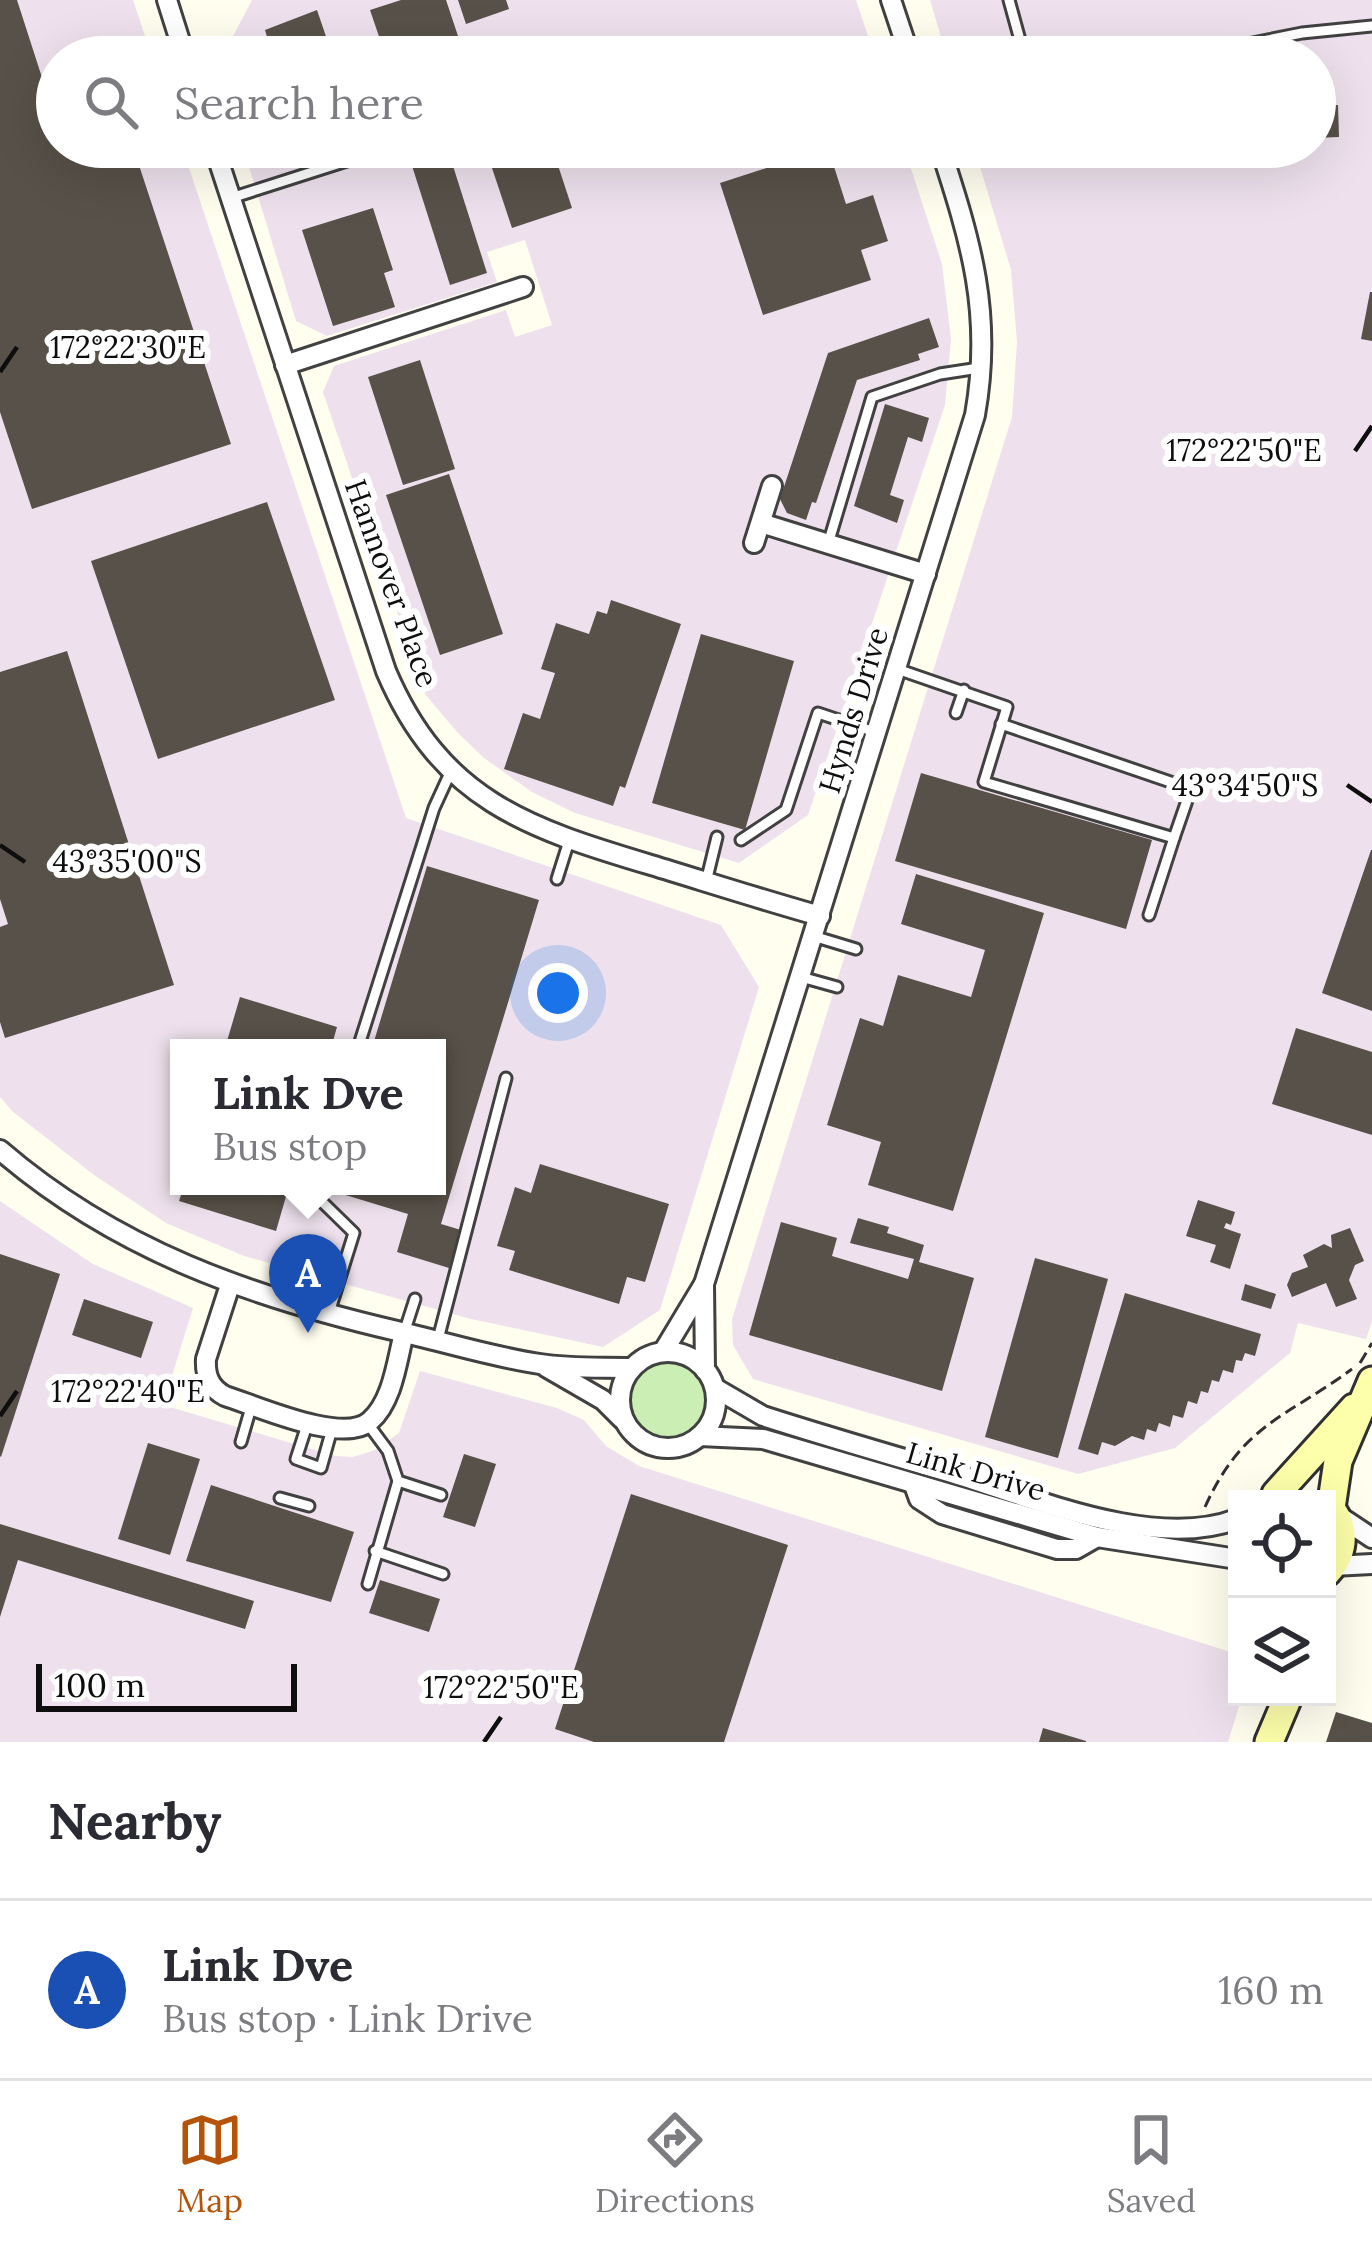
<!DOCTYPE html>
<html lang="en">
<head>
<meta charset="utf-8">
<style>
  :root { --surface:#fff; --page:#f7f7f7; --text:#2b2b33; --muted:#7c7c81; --line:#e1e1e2; --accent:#b45309 }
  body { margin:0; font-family:Lora,serif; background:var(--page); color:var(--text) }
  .controls { position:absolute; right:36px; bottom:36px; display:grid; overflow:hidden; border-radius:0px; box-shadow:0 12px 48px #0002 }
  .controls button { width:108px; height:108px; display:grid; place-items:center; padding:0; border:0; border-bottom:3px solid var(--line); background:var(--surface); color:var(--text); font:60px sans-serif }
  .scale { position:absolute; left:36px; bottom:30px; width:261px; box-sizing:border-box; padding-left:12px; border:6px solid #0e0e0e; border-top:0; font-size:33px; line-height:42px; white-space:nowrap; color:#0e0e0e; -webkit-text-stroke:9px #fff; paint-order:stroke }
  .you { position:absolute; left:558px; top:993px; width:42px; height:42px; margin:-30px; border:9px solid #fff; border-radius:50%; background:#1a73e8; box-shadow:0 0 0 18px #1a73e833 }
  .badge { display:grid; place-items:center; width:78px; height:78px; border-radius:50%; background:var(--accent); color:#fff; font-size:39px; font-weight:700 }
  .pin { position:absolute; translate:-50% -99px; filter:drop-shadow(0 3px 6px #0008) }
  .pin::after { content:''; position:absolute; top:63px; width:42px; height:36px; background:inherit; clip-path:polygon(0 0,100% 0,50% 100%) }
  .popup { position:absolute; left:170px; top:1039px; width:276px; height:156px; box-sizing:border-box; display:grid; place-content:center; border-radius:0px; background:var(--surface); filter:drop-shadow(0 3px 9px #0005); font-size:39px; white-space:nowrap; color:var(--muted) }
  .popup b { font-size:45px; color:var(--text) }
  .popup::after { content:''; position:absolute; left:50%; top:100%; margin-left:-24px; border:24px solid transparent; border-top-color:var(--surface) }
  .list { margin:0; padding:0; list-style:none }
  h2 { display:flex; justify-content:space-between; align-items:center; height:156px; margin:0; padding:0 48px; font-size:51px }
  h2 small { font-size:39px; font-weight:400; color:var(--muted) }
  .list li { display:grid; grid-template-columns:78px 1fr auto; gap:36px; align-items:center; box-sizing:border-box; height:180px; padding:0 48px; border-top:3px solid var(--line) }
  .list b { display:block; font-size:45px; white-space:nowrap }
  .list p { margin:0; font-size:39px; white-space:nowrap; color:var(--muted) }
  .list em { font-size:39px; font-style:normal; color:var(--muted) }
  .icon { flex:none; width:66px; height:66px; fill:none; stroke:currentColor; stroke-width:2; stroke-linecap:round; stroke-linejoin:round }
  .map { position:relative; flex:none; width:1372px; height:1742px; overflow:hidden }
  .search { position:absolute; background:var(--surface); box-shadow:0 12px 48px #0002; left:36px; right:36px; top:36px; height:132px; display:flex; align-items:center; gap:30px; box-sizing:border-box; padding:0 42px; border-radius:66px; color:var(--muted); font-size:45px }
  .sheet { height:336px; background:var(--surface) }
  nav { display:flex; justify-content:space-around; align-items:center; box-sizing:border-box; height:168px; border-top:3px solid var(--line); background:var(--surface); font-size:33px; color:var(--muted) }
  nav a { display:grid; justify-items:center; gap:6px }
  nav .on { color:var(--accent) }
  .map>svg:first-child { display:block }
  .industrial { fill:#eee1ed; fill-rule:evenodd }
  .green { fill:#cbeeb4 }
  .building { fill:#585149 }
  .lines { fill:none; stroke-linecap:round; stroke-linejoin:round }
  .lane-casing { stroke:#414141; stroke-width:15 }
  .street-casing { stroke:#414141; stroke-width:24 }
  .secondary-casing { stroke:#303030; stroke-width:33 }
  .path { stroke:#303030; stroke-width:3; stroke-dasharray:12 6; stroke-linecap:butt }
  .lane { stroke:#fff; stroke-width:9 }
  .street { stroke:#fff; stroke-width:18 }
  .secondary { stroke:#feffaa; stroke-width:27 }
  .ticks { fill:none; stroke:#0e0e0e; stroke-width:4.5 }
  .labels { text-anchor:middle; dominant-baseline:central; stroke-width:12; stroke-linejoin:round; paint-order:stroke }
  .street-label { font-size:30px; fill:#0e0e0e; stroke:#fff }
  .ticks-label { font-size:30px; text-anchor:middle; fill:#0e0e0e; stroke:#fff; stroke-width:12; stroke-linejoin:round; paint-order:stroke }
</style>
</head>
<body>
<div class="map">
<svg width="1372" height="1742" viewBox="0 0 1372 1742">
  <rect width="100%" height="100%" fill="#fffeef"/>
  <g class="industrial">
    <path d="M0 0H133L152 57H57V147H182L406 818 721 925 759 987 660 1310 603 1347 471 1319 244 1256 166 1223 94 1175 12 1111 0 1097ZM179 1048H437V1186H179Z"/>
    <path d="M252 0H856L875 57H222Z"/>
    <path d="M930 0H1372V1321L1366 1339 1298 1323 1290 1353 1175 1448 1078 1474 753 1379 733 1345 732 1319 1012 417 1017 342 1011 270 974 147H1315V57H947Z"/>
    <path d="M243 147H904L942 264 951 339 945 405 808 815 739 863 575 813 532 792 484 758 457 732 425 694 323 392 334 366 506 310 515 337 552 325 525 240 487 252 497 282 327 336 296 321Z"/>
    <path d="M0 1201 93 1264 193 1308 163 1405 335 1456 353 1457 375 1450 399 1433 420 1371 557 1408 584 1420 606 1446 639 1466 1237 1654V1697H1242L1228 1742H0Z"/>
  </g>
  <circle class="green" cx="668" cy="1399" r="38"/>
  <g class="building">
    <path d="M0 0H17L47 93 57 90V147H133L231 444 32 509 0 412Z"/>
    <path d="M401 0H446L465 57H386L370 10Z"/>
    <path d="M458 0H506L509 9 466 24Z"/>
    <path d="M317 10 333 57H273L265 30Z"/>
    <path d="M1338 105 1339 137 1315 138V106Z"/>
    <path d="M406 147H447L487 273 450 285Z"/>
    <path d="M485 147H552L572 208 512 228Z"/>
    <path d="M828 148 846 204 873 195 888 241 861 250 871 280 763 315 720 183Z"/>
    <path d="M373 208 393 270 384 273 395 307 333 326 302 230Z"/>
    <path d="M1370 292H1372V341L1361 339Z"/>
    <path d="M929 318 939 347 918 354 920 360 857 380 816 503 812 502 806 520 787 513 780 499 828 353Z"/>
    <path d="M420 360 455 469 403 485 368 377Z"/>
    <path d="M885 404 929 418 922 442 908 437 890 495 904 500 897 523 854 506Z"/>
    <path d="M449 474 503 634 440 655 386 495Z"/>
    <path d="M267 502 335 700 158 759 91 561Z"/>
    <path d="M611 600 681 624 625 788 620 786 613 806 504 769 523 713 540 719 555 673 541 669 556 623 589 634 597 611 607 614Z"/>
    <path d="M701 634 794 661 745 830 652 803Z"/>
    <path d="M67 651 174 985 5 1038 0 1022V927L8 924 0 899V672Z"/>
    <path d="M921 773 1152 840 1126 929 895 861Z"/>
    <path d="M1371 850H1372V1011L1322 993Z"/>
    <path d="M427 866 539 900 441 1224 461 1230 449 1268 397 1252 408 1214 329 1190 331 1186H437V1048H372Z"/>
    <path d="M916 874 1044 913 953 1211 868 1185 881 1142 827 1125 860 1018 883 1026 898 975 971 997 985 950 901 924Z"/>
    <path d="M240 997 337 1027 331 1048H225Z"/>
    <path d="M1296 1028 1372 1052V1135L1272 1104Z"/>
    <path d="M540 1164 669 1204 645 1282 627 1277 619 1304 509 1270 515 1251 497 1246 515 1187 531 1193Z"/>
    <path d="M184 1186H289L276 1231 179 1201Z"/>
    <path d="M1198 1200 1235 1212 1231 1225 1226 1223 1224 1228 1241 1234 1230 1269 1210 1262 1216 1245 1186 1236Z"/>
    <path d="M858 1218 889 1227 887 1233 924 1245 919 1262 974 1278 942 1391 749 1335 781 1222 837 1238 832 1256 908 1279 914 1259 850 1243Z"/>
    <path d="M1350 1228 1364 1261 1355 1265 1349 1280 1357 1299 1336 1307 1326 1283 1292 1297 1287 1285 1292 1273 1308 1267 1303 1255 1324 1244 1332 1248 1331 1235Z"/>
    <path d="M0 1254 60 1274 1 1457 0 1456Z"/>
    <path d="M1035 1258 1108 1279 1058 1458 985 1437Z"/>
    <path d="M1245 1284 1276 1294 1271 1309 1241 1300Z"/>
    <path d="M1125 1293 1261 1334 1255 1356 1245 1353 1242 1361 1236 1360 1233 1373 1223 1370 1219 1382 1212 1380 1208 1393 1201 1391 1197 1404 1188 1401 1183 1418 1173 1415 1170 1427 1159 1423 1156 1432 1147 1429 1144 1440 1132 1436 1115 1446 1102 1442 1098 1455 1078 1449Z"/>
    <path d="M84 1299 153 1322 141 1358 72 1335Z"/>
    <path d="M148 1443 200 1459 170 1555 118 1539Z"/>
    <path d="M464 1454 496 1464 475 1527 443 1517Z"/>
    <path d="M211 1485 354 1532 331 1602 186 1561Z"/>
    <path d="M631 1494 788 1545 724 1742H594L555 1729Z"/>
    <path d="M0 1524 254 1601 245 1629 18 1560 0 1617Z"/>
    <path d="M380 1580 440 1599 429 1632 369 1613Z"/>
    <path d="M1336 1712 1372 1723V1742H1326Z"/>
    <path d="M1043 1728 1086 1741V1742H1039Z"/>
  </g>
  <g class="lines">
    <g class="lane-casing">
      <g id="lane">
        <path d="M1009 0 1023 51 1031 57"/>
        <path d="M1183 57 1302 33 1372 26"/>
        <path d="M231 198 378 151"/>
        <path d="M828 544 872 397 940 374 979 368"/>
        <path d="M897 669 1007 707 984 782 1174 838 1149 915"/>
        <path d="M956 713 964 690"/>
        <path d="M1001 724 1191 789 1174 838"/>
        <path d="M741 840 786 810 818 713 875 732"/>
        <path d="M557 879 569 841"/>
        <path d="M706 882 717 837"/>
        <path d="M813 936 856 949"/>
        <path d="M801 977 837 987"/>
        <path d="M358 1048 434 808 451 771"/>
        <path d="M311 1186 309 1189 354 1233 328 1316"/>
        <path d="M404 1333 415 1299"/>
        <path d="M437 1343 506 1078"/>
        <path d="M308 1422 296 1459 321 1468 332 1429"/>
        <path d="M368 1424 388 1451 398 1481 441 1495"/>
        <path d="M241 1442 252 1404"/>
        <path d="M280 1498 309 1506"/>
        <path d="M375 1551 443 1574"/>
        <path d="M368 1584 398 1481"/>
      </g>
    </g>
    <g class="street-casing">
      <g id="street">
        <path d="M167 0 185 57"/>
        <path d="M891 0 910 57"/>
        <path d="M214 147 386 671C441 800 527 828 651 865 707 882 763 900 820 916"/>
        <path d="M285 365 523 287"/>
        <path d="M761 523 926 574"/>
        <path d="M754 543 772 486"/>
        <path d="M0 1150C116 1250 251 1297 397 1331 445 1342 492 1357 540 1364 571 1369 602 1367 632 1368"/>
        <path d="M230 1285 206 1359C205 1376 210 1388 225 1396 257 1406 343 1445 370 1421 393 1401 397 1360 404 1333"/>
        <path d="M663 1352 704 1284"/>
        <circle cx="668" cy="1400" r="48"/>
        <path d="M546 1367 603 1400 622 1419"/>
        <path d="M705 1370 704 1284 975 415C993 314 971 242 940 147"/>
        <path d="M715 1388 763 1416C825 1436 887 1454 949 1472 1032 1497 1153 1551 1237 1519"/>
        <path d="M700 1436 763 1439 1097 1537 1237 1559"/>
        <path d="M914 1485 919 1499 942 1514 1057 1549H1076L1097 1537"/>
        <path d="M1336 1514 1372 1538"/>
        <path d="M1333 1566 1372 1564"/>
      </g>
    </g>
    <g class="secondary-casing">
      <g id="secondary">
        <path d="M1276 1494 1354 1408"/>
        <path d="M1327 1503C1346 1526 1346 1550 1327 1572"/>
        <path d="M1331 1508 1338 1461 1372 1381"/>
        <path d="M1269 1742 1288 1697"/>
      </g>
    </g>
    <g class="path">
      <path d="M1360 1363 1372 1343"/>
      <path d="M1205 1507C1243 1423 1286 1418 1352 1369"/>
    </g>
    <use href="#lane" class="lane"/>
    <use href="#street" class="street"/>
    <use href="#secondary" class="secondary"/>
  </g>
  <path class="ticks" d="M0 372 17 347M1355 451 1372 426M1347 785 1372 802M0 845 25 862M0 1416 17 1391M484 1742 501 1717"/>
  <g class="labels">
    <g class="street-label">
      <text transform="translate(392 583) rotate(70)">Hannover Place</text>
      <text transform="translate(853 710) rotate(-73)">Hynds Drive</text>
      <text transform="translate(976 1471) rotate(16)">Link Drive</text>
    </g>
  </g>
  <g class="ticks-label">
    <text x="128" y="358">172°22'30"E</text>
    <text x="1244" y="461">172°22'50"E</text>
    <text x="1245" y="796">43°34'50"S</text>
    <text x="127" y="872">43°35'00"S</text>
    <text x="128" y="1402">172°22'40"E</text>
    <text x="501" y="1698">172°22'50"E</text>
  </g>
</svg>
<div class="controls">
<button><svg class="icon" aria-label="locate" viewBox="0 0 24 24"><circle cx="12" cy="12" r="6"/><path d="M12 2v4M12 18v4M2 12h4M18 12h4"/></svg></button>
<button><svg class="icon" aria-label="layers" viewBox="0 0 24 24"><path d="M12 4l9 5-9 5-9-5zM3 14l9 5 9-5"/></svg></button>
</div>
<div class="scale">100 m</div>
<div class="you"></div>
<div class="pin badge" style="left:308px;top:1333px;background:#1a4fb4">A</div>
<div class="popup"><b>Link Dve</b>Bus stop</div>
<div class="search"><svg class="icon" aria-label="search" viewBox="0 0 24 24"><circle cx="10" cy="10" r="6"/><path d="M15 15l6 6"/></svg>Search here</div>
</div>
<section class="sheet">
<h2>Nearby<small></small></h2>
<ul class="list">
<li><span class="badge" style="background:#1a4fb4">A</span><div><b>Link Dve</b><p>Bus stop · Link Drive</p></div><em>160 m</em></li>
</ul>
</section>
<nav>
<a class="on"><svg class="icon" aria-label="map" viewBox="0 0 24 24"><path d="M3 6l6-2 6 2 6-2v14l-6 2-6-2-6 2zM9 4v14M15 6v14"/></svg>Map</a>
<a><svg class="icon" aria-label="directions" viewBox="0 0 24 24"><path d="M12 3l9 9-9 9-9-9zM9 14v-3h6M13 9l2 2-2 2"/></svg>Directions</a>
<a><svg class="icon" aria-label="saved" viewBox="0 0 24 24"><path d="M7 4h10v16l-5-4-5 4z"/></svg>Saved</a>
</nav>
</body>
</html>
